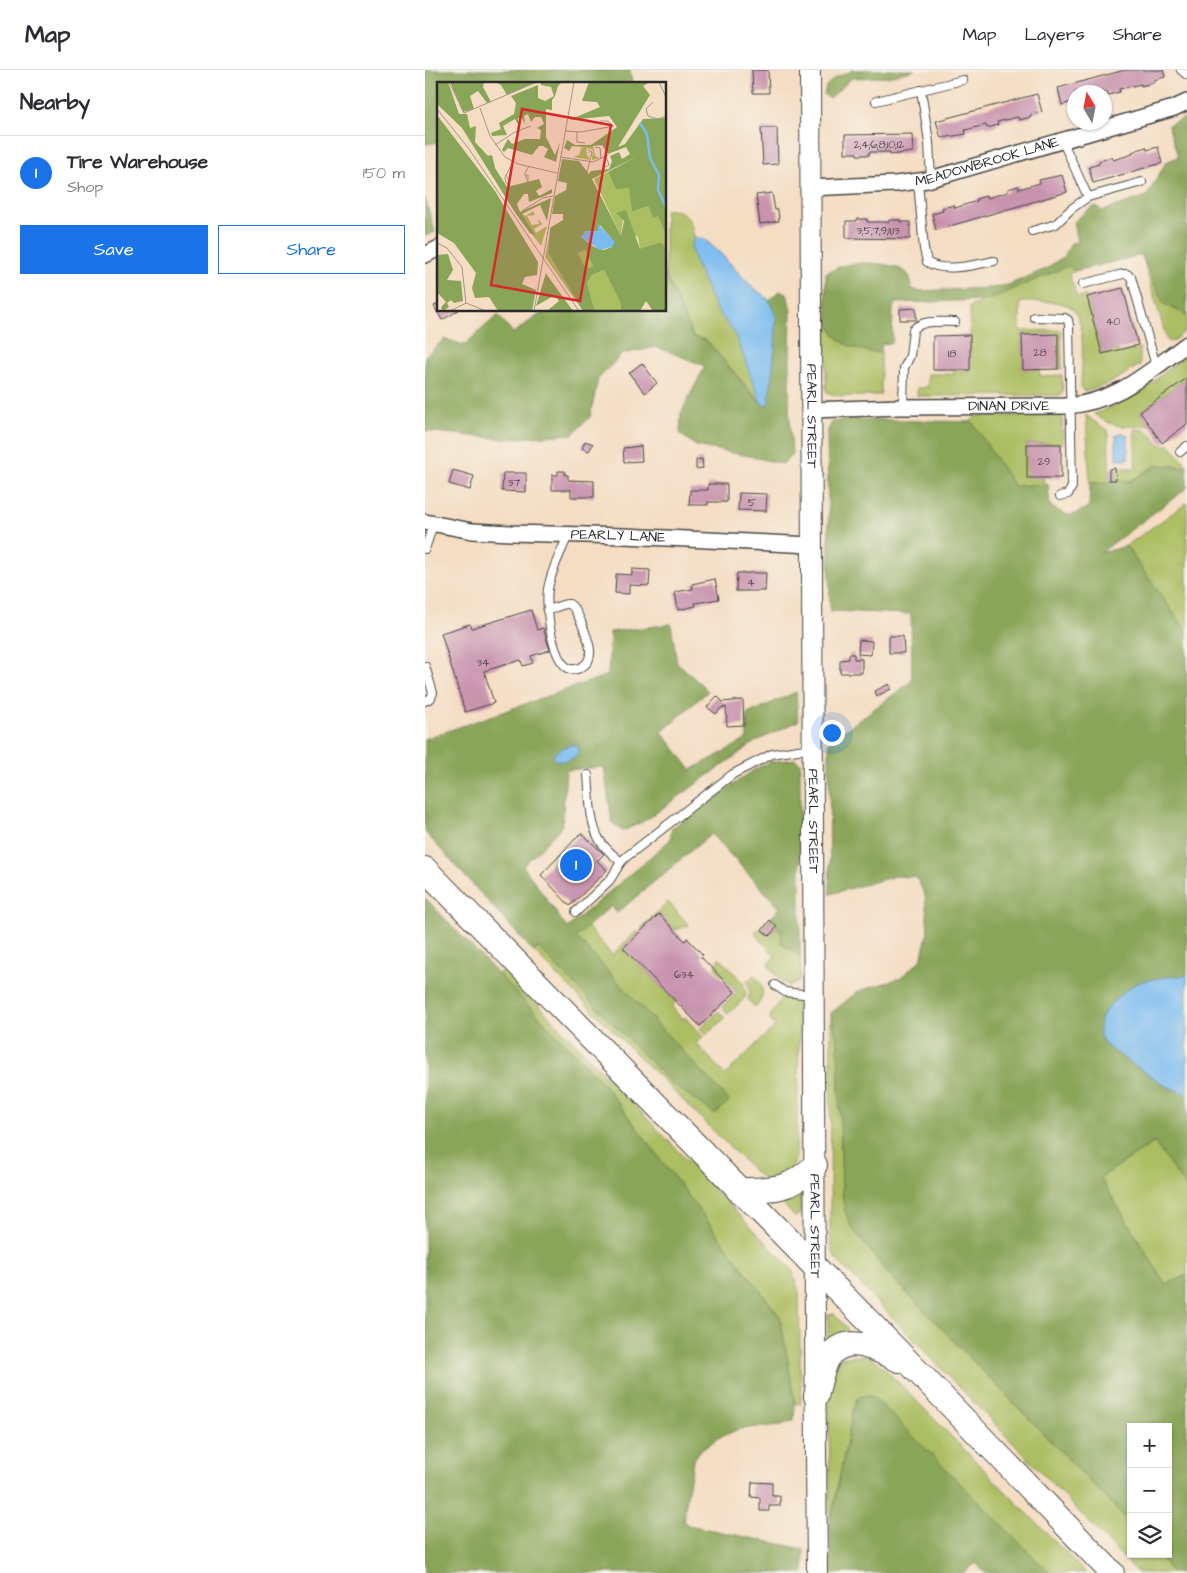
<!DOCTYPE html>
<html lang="en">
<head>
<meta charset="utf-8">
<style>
  :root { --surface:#fff; --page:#f7f7f7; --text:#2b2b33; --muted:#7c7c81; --line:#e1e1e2; --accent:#1a73e8 }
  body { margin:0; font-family:"Architects Daughter",sans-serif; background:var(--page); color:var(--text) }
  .controls { position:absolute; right:15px; bottom:15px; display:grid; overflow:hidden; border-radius:0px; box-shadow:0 1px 4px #0004 }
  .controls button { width:45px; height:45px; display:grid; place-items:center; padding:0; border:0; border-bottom:1px solid var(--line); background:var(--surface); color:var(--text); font:25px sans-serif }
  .compass { position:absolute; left:642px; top:15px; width:45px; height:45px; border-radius:50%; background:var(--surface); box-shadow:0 1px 4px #0004; rotate:350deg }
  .you { position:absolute; left:406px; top:662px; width:18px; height:18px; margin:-12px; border:4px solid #fff; border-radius:50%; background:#1a73e8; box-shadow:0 0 0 8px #1a73e833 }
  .badge { display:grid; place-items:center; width:32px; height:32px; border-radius:50%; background:var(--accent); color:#fff; font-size:16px; font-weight:700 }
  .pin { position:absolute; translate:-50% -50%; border:2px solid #fff; box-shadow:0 1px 5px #0006 }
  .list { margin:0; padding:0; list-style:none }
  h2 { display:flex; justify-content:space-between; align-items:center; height:65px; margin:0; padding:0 20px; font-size:21px }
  h2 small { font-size:16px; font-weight:400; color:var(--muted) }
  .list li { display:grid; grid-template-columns:32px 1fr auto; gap:15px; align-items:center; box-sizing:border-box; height:75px; padding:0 20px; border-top:1px solid var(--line) }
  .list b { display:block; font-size:19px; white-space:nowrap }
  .list p { margin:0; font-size:16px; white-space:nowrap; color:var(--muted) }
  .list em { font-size:16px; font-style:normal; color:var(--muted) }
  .actions { display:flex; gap:10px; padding:15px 20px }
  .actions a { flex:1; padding:11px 0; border:1px solid var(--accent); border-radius:0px; text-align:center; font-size:18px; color:var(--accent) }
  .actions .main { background:var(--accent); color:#fff }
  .icon { flex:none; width:28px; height:28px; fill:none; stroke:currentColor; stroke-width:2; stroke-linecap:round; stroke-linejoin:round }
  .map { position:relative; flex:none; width:762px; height:1503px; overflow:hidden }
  header { display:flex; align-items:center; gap:30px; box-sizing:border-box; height:70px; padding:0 25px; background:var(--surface); border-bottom:1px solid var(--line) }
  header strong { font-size:24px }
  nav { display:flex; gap:28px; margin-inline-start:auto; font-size:18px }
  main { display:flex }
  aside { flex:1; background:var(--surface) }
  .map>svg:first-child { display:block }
  .green { fill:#acbe62; stroke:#6c7446 }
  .forest { fill:#89a558; stroke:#5a6842 }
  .water { fill:#7bbcf0; stroke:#53748e }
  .building { fill:#c793ad }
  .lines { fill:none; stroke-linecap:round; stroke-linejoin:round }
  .service-casing { stroke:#494642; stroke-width:10 }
  .minor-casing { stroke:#494642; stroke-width:18 }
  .secondary-casing { stroke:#494642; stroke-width:22 }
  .trunk-casing { stroke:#494642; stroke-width:26 }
  .service { stroke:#fff; stroke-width:8 }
  .minor { stroke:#fff; stroke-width:15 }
  .secondary { stroke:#fff; stroke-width:20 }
  .trunk { stroke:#fff; stroke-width:24 }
  .labels { text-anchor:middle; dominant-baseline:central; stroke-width:5; stroke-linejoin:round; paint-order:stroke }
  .number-label { font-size:11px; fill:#52454c }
  .street-label { font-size:14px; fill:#2b2b2b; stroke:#f7f3e8 }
  .inset-river { fill:none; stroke:#7bbcf0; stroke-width:2.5 }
  .inset-road { fill:none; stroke:#a49686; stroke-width:1 }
  .view { fill:#d62828; fill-opacity:0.15; stroke:#d62828; stroke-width:2.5 }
  .inset-edge { fill:none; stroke:#2b2b2b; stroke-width:2.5 }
</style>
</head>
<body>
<header>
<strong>Map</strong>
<nav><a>Map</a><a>Layers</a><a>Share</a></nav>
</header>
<main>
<aside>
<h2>Nearby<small></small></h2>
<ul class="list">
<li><span class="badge">1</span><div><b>Tire Warehouse</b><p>Shop</p></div><em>150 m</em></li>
</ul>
<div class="actions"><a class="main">Save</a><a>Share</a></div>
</aside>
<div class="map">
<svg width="762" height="1503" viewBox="0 0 762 1503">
  <rect width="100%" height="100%" fill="#f7f3e8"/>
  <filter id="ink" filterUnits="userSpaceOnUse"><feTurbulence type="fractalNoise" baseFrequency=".02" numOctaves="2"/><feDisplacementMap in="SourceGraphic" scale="10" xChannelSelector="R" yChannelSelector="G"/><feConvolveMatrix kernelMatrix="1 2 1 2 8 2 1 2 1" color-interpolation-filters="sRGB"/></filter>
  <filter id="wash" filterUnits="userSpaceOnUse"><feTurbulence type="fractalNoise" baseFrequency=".0096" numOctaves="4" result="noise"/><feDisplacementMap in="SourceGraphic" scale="20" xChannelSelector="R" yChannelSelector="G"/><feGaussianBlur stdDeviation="1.12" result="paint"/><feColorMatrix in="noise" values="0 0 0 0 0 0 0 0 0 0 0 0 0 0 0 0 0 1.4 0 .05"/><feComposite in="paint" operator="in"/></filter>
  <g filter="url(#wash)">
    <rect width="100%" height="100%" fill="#f4ddc2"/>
    <g class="green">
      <path d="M240 140C261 138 267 150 269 168L279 169 296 184 324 214 344 230 351 247 336 333 281 270 268 267 240 204Z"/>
      <path d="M717 185 739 234 762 245V260L746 272 742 270Z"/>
      <path d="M643 195 650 201 644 204 652 227 661 226 662 227 677 284 692 280 695 283 715 278V295L685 313 659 322 656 316C656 296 664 245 642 235 628 230 609 232 595 232V261L636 260 637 299H633L632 265H597L598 299H614L615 306 637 305 638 321 636 325 492 326V318L503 317V304H529V300H545V237Z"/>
      <path d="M401 247 408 262 451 283 456 281V325C442 325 411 330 401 321Z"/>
      <path d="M762 286V308L715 342 724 355C701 358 688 358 669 344 690 337 718 322 734 307 743 299 750 291 762 286Z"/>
      <path d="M637 345 638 373 602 374V407H618L619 415 589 416 545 352 551 346Z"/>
      <path d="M661 345 675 356 683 360 685 410H691L690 398H711L709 359 722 360 735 375H745L762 395V397L732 395 705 411 665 413Z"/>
      <path d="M762 433V562L701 476Z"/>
      <path d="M243 832 264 855 250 860 234 844 218 859 216 858Z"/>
      <path d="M344 850H345L337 860 344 866 352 857 356 860 357 873 375 886 376 907C374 914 368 915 362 915L354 909 343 895 350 886 329 863Z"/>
      <path d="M162 856 187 885 212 861 214 863 199 878 251 932 247 937 257 949 260 947 278 967 271 973 300 1005 350 956 345 950V946L356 929 363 928 373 930 375 934 371 1087C368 1100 363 1105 350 1108 343 1109 340 1110 335 1107L108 881 114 878 244 1011 290 1044 304 1031 151 867Z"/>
      <path d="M294 887 318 913 321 922 320 928 303 944 297 937 312 922 290 898Z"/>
      <path d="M79 899 367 1200 374 1222 376 1334 370 1333 355 1247 177 1012 73 904Z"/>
      <path d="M329 905C339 914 341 928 330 937L323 930 325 921 322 911Z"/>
      <path d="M294 941 300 948 281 965 275 959Z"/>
      <path d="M406 943 413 974 417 1121 420 1142 460 1200 706 1454V1484H733L747 1503H713L410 1188 406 1175 405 1158Z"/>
      <path d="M730 1072 762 1119V1205L741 1215 675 1108Z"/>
      <path d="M370 1119 376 1122 375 1144 370 1147 356 1132 358 1125Z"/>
      <path d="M408 1243 423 1259 421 1265 408 1270 403 1267V1245Z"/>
      <path d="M444 1285 458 1297 661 1503H625L454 1332 436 1326 432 1329 428 1341 405 1454 404 1322 413 1288Z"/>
    </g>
    <g class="forest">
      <path d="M0 0H205L207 14H14V72L0 74Z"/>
      <path d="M428 0H490L462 7 427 8 405 28 399 25 401 16 410 8Z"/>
      <path d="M762 47V245L739 234 717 185 650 201 643 196 563 230 471 233 468 238 467 273 457 274 456 281C448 284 441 281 433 279 395 268 401 234 401 203 406 201 411 198 416 196 431 191 465 192 479 201 486 205 486 212 487 219L493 221 566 218 583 215 621 199 640 185 646 173 653 172 649 152 660 142 671 136 677 141 722 126 741 92 753 87 743 55Z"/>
      <path d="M0 128 10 162 0 166Z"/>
      <path d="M240 204 268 267 281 270 326 323 336 332 342 335 344 331 350 276 351 247 344 230 355 221 362 223 366 241 364 336 367 385 358 394 324 386 271 376 255 364 256 343 280 296 232 277 197 284 173 309 165 347 148 364 78 369 0 361V286L20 269 39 275 73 245 88 263 121 240H240Z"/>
      <path d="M420 349 547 352 589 416 623 414 625 436C643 447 646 448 664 436L665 413 705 411 732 395 762 397V418L675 483 701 476 762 562V905L711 913 690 929 676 948 677 972 741 1016 762 1024V1119L729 1072 675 1108 741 1215 762 1205V1503H747L733 1484H743V1357H706V1454L460 1200 426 1156 420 1142 417 1121 413 974 406 943 432 922 475 908 496 890 503 861 500 825 491 807 471 806 405 824 404 672 487 611 486 544 405 541 402 362 407 352Z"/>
      <path d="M246 554 252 592 283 621 237 662 266 700 322 669V644L371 622 373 651 330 672 221 750 198 761 187 753 179 697 141 700 137 756 98 796 142 858 245 770 247 758 330 699 345 692 370 689 375 693V886L356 873V860L344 850 355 838 286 764 192 843 186 836 151 867 304 1031 290 1044 244 1011 114 878 108 881 0 762V669L183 605 185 562Z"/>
      <path d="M0 828 177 1012 355 1247 370 1333 369 1350 356 1355 314 1359 293 1368 274 1382 268 1391 258 1451 263 1455 379 1479V1503H0Z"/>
      <path d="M436 1326H446L454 1332 625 1503H560L551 1493 538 1503H406L405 1454 428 1341 432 1329Z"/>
    </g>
    <g class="water">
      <path d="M269 168 279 169 296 184 324 214 344 230 351 247 350 276 344 331 342 335 336 333 309 262 291 239 270 192 266 176Z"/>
      <path d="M694 363H699L700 365H703V389H691V365H694Z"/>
      <path d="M145 675C150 675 153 675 154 681 149 690 137 695 128 688L129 684 135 679Z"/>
      <path d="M762 905V1024L741 1016 684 978C662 959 681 936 699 922 703 919 708 915 712 913 726 908 747 907 762 905Z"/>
    </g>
    <g id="blocks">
      <g class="building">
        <path d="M327 0H343L344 23H328Z"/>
        <path d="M700 0H738L740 7 729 10 730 12 716 16V14L694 19 695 22 683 25V22H650V31L637 35 633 18Z"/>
        <path d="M612 24 617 42 606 44V47L594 50 593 47 572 52 573 55 562 58 561 55 540 60 541 64 516 68 511 51Z"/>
        <path d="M336 58H352L353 94 338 95Z"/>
        <path d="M487 64 488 82 465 85V82H444V85H432V83H420V65Z"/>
        <path d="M721 77 722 80 733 77 737 93 668 113 664 97 674 94V91L687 87 688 90 708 84 707 82Z"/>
        <path d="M637 105 642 122 511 160 507 144 518 141 517 138 529 135 530 138 552 131 551 129 561 126 562 128 583 122V119L593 116 594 119 615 113 614 110Z"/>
        <path d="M347 123 350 140H353L354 151 335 154 331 125Z"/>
        <path d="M432 149H442V152H464V150H475V152H485V169L421 168V151H432Z"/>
        <path d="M698 218 713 275 677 284 662 227Z"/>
        <path d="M14 234V240H34L17 250 9 236Z"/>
        <path d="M491 238V250H475V239Z"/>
        <path d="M633 264V299L598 300 597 265Z"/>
        <path d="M545 265V300H508V266Z"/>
        <path d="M217 293 232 313 220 323 204 303Z"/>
        <path d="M762 308V354L737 373 715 342Z"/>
        <path d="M160 371 168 374 164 381 157 378Z"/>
        <rect x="602" y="374" width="34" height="34"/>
        <path d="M216 376 217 391 199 392 198 378Z"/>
        <path d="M277 389 278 398 271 399V390Z"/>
        <path d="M690 398 691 410H684V399Z"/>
        <path d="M28 400 49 406 45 420 24 414Z"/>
        <path d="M133 401H140V405H143V410L169 411V427H146V420H127V405H133Z"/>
        <path d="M78 403H101V422L77 421Z"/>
        <path d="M283 414H302V432H283V435H264L265 420H283Z"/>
        <path d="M314 423 342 424 341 441 313 440Z"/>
        <path d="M207 499 225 500 224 516 204 515V524L190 523 191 504 207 505Z"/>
        <path d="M312 503H341L340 521H311Z"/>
        <path d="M290 509 294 529 270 533 271 536 253 540 250 522 268 519 267 514Z"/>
        <path d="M106 540 112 560 118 558 125 580 106 586 108 593 98 596 96 590 59 601 69 633 40 642 16 563 45 554 47 558Z"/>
        <path d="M464 566H478L479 583H464Z"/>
        <path d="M434 570 447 571 446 585 433 584Z"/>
        <path d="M424 584H429V589H437V603H415V590L424 589Z"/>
        <path d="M464 614 466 619 452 626 450 621Z"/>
        <path d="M292 626 298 632 318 630 319 655 302 656 301 637 296 638 291 644 282 637Z"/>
        <path d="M156 763 179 784 172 791 182 800 145 836 116 805Z"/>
        <path d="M234 844 260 871 262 868 278 885 276 887 310 922 275 956 198 878Z"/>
        <path d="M345 850 352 857 344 866 337 860Z"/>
        <path d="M327 1412 347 1413V1426H355V1436H344V1441H335V1428L326 1427Z"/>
      </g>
    </g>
  </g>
  <g filter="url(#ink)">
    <use href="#blocks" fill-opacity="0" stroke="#494642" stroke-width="1"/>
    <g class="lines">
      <g class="service-casing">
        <g id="service">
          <path d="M756 0 762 5"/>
          <path d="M496 20 504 72 506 109"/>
          <path d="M451 31 538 10"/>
          <path d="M637 70 663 127 717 112"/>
          <path d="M493 112 499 179 502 192C518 203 550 195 569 191"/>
          <path d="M607 161 631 154 646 139 663 127"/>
          <path d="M658 214 698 204H702L706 207 731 296"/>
          <path d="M609 247 640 248 643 250 644 255 647 417 643 424 635 426"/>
          <path d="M478 337 479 298 485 286 488 260C497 249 517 252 530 252"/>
          <path d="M755 382 762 376"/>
          <path d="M0 479 8 455"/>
          <path d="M122 541C128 539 138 533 144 534 152 536 166 575 165 583 165 588 163 593 158 596 128 617 120 536 123 519 126 500 136 483 143 465"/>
          <path d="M0 596 8 623 6 628 0 631"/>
          <path d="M163 705C165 726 164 750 174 769 179 778 188 785 196 792"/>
          <path d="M151 842 185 810 196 792 201 787 308 704 347 684 386 678"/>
          <path d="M350 915 360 922 387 925"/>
        </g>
      </g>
      <g class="minor-casing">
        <g id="minor">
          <path id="s1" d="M385 118 470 114 502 110 749 38 762 32"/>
          <path d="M0 185 14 178"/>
          <path id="s2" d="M386 340 475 337 640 336C691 333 723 302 762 274"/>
          <path id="s3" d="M0 452 47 461 86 463 199 466 386 475"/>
        </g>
      </g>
      <g class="secondary-casing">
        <g id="secondary">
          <path id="s4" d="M385 0 390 1259 392 1503"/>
        </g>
      </g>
      <g class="trunk-casing">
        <g id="trunk">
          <path d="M0 799 504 1313 687 1503"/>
          <path d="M313 1120C345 1120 366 1121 390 1095"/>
          <path d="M391 1326C394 1313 397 1299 403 1288 420 1262 453 1279 474 1290"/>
        </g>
      </g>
      <use href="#service" class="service"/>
      <use href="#minor" class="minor"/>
      <use href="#secondary" class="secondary"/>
      <use href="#trunk" class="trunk"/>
    </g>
  </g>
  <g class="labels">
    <g class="number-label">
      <text x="454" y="74">2;4;6;8;10;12</text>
      <text x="453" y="160">3;5;7;9;11;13</text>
      <text x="688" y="251">40</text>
      <text x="615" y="282">28</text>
      <text x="527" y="283">18</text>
      <text x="619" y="391">29</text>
      <text x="89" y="412">37</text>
      <text x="327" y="432">5</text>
      <text x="326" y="512">4</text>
      <text x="58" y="592">34</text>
      <text x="259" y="904">634</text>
    </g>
    <g class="street-label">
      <text stroke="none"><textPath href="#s1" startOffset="180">MEADOWBROOK LANE</textPath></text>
      <text stroke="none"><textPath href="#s2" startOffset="198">DINAN DRIVE</textPath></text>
      <text stroke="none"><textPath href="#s4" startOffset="346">PEARL STREET</textPath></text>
      <text stroke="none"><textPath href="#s3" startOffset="194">PEARLY LANE</textPath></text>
      <text stroke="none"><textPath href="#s4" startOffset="751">PEARL STREET</textPath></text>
      <text stroke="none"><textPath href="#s4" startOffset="1156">PEARL STREET</textPath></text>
    </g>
  </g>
  <g transform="translate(12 12)">
    <rect width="229" height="229" fill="#f4ddc2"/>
    <path d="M156 63 158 74 163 76 155 78 156 68 150 66 149 70H154L149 71 153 78 136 75 142 73 144 66ZM171 90 179 106H192L211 124 216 136 221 133 229 153V166L224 160 203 168 201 155 196 153 186 135 184 154 157 97ZM96 129 98 133 90 134 95 143 102 142 101 137 105 142 97 147 99 151 110 144 104 164 80 132 99 154 85 132 89 134ZM113 150 111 171 146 229 108 175ZM148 168 156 184 152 186 147 185 141 171ZM167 188 183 220 184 229H158L150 201 155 193Z" fill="#acbe62"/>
    <path d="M0 0H11L22 32H30L33 46 39 44 38 60 51 74 55 73 58 86 70 105 102 97 105 105 99 109 102 114 115 107V111L92 120 91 112H87L80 122 83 130 114 116 110 139 103 123 85 132 99 154 93 151 79 132 25 46 0 22ZM13 0H47L46 5 54 20 50 21 41 9 33 14 37 27 26 30ZM58 0H99L70 13 64 3ZM104 0H125L121 4 118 14 115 18V28L109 27V55L118 73 123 60 119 80 107 75 111 67 106 64H102L95 73 71 66 67 70 65 68 71 57 75 62 88 57H103L104 48 100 46 107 42 104 35H98L94 40 91 32 87 34 88 42 85 36H81L83 46 78 37 66 44 70 53 55 54 54 51 64 47 62 41 77 32 79 21 74 14 101 3V16L108 19 117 14 114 5 104 3ZM152 0H213L206 4 213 13 181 65 188 62 206 37 229 36V153L221 134 216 136 211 124 195 129 192 106 179 107 171 90 201 74 155 97 184 154 187 139 179 131 189 128 203 167 224 160 229 166V229H216L209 219 203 229H184L183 220 167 188 155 193 150 201 158 229H146L111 171 113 146 126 138V132H115L118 114 129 108 130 101 121 99 125 77 142 79 152 92 154 89 172 87 175 79 173 74 182 70 185 77 193 72 189 65 171 72 165 63 146 65 135 64 132 69 127 66 130 58 138 63H154L180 45 172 34 132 38 163 25 160 20 145 19ZM163 143 174 156 175 165 167 168 157 165 144 155 149 149H161ZM148 168 156 184 152 186 147 184 141 171ZM0 33 58 109 101 180 100 193 88 195 85 202 99 208 95 229H61L52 215 38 216 35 206 39 191 17 161 0 151ZM11 172 16 188 10 198 24 199 26 219 17 221 14 218 10 221 12 225 6 229 4 225 9 220 0 210V173ZM109 191 110 193 136 229H110L122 219 118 213 99 224Z" fill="#89a558" fill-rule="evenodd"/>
    <path d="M161 142 178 160 175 165 163 168 144 155 149 149H161Z" fill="#7bbcf0"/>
    <path class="inset-river" d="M203 41 210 52 213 76 222 93 221 108 229 125"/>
    <path class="inset-road" d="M12 0 27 31 100 0M222 0 229 15M216 20 209 27 211 34 221 37 229 34M43 26 53 54 68 75 81 82 120 91M0 27 32 67 142 229M163 39H171L176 45M128 49 144 50 177 44M140 50V60L148 61M58 63 78 50 94 44M158 65 163 66 164 77M123 75 156 80 171 73M165 87 172 83 169 74M150 90 155 70 151 68M69 93 73 101H69L68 96V95L76 80M88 93H91V100L88 93V91L89 89 92 84M85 129 106 116 116 114M0 161 10 166 25 185 29 221M13 229 29 221 49 229M97 229 137 0"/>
    <path class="view" d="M85 27 174 43 143 219 54 203Z"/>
    <rect width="229" height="229" class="inset-edge"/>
  </g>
</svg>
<div class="controls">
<button>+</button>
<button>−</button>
<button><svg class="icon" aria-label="layers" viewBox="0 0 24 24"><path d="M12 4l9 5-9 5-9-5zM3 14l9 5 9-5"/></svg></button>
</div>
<svg class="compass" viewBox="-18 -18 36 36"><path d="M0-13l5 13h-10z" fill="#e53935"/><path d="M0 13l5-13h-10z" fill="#7c7c81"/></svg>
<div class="you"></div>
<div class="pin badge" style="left:151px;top:795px">1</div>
</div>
</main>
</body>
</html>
